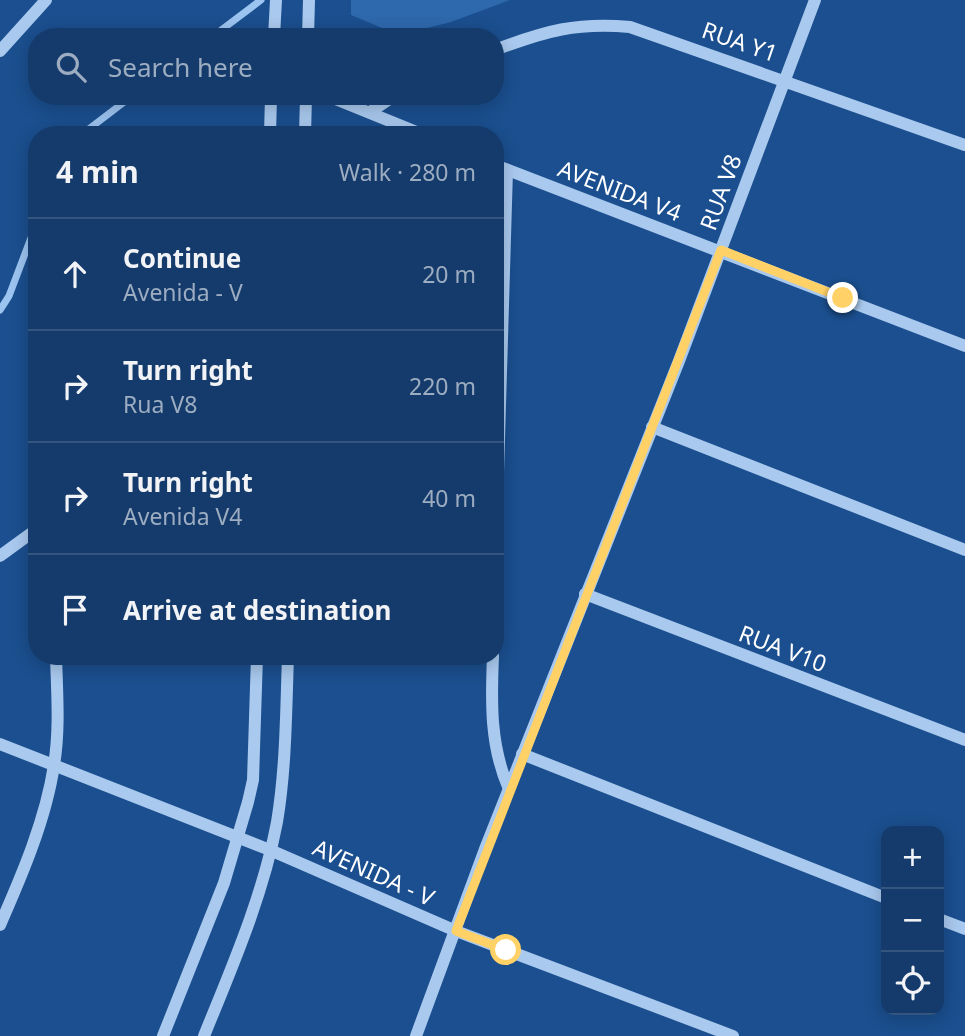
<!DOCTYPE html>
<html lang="en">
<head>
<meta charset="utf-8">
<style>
  :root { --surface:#143b6b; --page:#214673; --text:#f1f3f6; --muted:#9dadc1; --line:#33557e }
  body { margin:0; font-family:"Noto Sans",sans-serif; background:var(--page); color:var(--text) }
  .controls { position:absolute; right:21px; bottom:21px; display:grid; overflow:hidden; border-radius:14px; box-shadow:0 4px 18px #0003 }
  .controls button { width:63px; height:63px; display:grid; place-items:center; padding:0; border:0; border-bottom:2px solid var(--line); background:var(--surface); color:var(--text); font:35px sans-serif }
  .stop { position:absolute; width:21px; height:21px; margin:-16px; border:5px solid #ffd166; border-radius:50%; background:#fff }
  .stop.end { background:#ffd166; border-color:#fff; box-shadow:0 2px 7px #0008 }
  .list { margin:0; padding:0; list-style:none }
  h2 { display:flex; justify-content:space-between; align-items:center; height:91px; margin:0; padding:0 28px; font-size:30px }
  h2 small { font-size:23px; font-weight:400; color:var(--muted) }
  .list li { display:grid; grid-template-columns:46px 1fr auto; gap:21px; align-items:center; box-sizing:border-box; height:112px; padding:0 28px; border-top:2px solid var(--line) }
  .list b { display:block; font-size:26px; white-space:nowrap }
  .list p { margin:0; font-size:23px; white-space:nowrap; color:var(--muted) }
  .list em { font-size:23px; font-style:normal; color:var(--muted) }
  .icon { flex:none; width:38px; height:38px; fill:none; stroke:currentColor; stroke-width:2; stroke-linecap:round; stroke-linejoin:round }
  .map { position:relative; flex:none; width:965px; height:1036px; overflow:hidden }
  .search { position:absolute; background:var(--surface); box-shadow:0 4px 18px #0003; left:28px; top:28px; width:476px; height:77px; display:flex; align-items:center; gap:18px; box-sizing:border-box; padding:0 24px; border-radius:28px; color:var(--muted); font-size:26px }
  .panel { position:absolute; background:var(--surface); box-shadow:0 4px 18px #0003; left:28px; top:126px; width:476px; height:539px; border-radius:28px }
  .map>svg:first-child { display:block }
  .green { fill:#2e69ad }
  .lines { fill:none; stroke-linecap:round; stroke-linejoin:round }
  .stream { stroke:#9cc4f0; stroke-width:7 }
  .minor { stroke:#a9c9ee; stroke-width:12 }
  .route { stroke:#ffd166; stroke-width:9 }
  .labels { text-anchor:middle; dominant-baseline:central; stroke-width:5; stroke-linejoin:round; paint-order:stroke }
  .street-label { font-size:23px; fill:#fff; stroke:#1b4f8f }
</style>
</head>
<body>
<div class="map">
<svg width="965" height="1036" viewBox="0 0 965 1036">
  <rect width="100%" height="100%" fill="#1b4f8f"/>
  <path class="green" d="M351 0H510L451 22 399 35 351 15Z"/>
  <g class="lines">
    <g class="stream">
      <path d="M212 37 261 0"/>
      <path d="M81 135 132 96"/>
      <path d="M0 310 9 296 37 222"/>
    </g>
    <g class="minor">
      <path d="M274 37 276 0"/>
      <path d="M308 37 309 0"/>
      <path d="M495 50C545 31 577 22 630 27L965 145"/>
      <path d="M0 51 46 0"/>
      <path d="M328 96 424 135"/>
      <path d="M370 112 394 96"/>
      <path d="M270 135 271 96"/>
      <path d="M305 135 306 96"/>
      <path d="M495 165 965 346"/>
      <path d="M652 427 965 550"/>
      <path d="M0 556 37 529"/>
      <path d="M495 573 507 170"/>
      <path d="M585 594 965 740"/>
      <path d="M493 656C491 702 490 746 509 789"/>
      <path d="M0 744 270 850 456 931 733 1036"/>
      <path d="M522 754 886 898"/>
      <path d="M939 919 965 929"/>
      <path d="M0 925C22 875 46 819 54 765 60 729 57 692 56 656"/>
      <path d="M163 1036 224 883 248 802 253 780 257 656"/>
      <path d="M204 1036C232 967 263 896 277 822 286 768 286 712 288 656"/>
      <path d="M416 1036 485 849 679 361 815 0"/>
    </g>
  </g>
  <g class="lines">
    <path class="route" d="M506 950 456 931 721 250 843 298"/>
  </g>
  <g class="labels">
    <g class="street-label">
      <text transform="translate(740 41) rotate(19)">RUA Y1</text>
      <text transform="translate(620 190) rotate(21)">AVENIDA V4</text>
      <text transform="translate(720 192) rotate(-70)">RUA V8</text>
      <text transform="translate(783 648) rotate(21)">RUA V10</text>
      <text transform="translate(374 872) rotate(24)">AVENIDA - V</text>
    </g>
  </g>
</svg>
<div class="controls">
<button>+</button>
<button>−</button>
<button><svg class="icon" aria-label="locate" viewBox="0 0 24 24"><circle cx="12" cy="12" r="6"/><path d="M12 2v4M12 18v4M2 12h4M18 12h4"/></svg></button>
</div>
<div class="stop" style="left:506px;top:950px"></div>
<div class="stop end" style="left:843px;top:298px"></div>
<div class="search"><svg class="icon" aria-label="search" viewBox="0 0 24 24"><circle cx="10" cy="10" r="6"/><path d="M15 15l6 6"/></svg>Search here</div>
<section class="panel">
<h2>4 min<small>Walk · 280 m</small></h2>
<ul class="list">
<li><svg class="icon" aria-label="ahead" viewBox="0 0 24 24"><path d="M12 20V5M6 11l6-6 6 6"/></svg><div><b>Continue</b><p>Avenida - V</p></div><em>20 m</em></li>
<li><svg class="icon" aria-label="right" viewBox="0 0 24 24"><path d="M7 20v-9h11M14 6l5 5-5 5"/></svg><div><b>Turn right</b><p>Rua V8</p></div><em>220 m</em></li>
<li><svg class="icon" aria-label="right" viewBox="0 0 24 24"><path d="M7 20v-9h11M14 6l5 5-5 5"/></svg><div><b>Turn right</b><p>Avenida V4</p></div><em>40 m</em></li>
<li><svg class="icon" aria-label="arrive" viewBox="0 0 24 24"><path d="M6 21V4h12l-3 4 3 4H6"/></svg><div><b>Arrive at destination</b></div></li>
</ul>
</section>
</div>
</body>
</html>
